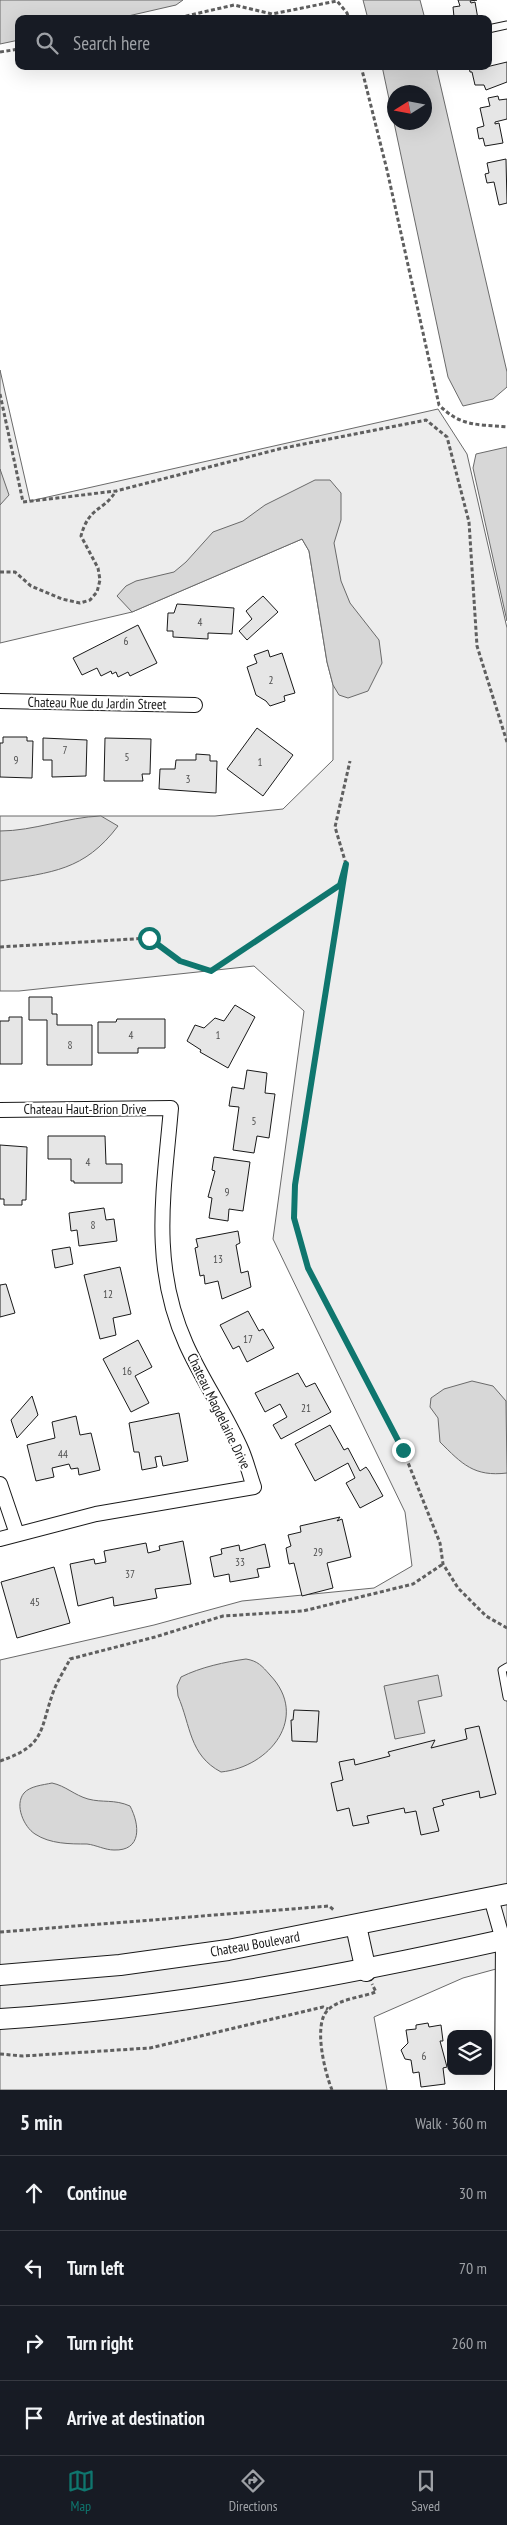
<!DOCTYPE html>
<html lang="en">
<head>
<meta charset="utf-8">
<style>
  :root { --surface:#171b24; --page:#242831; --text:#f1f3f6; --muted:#9ea1a6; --line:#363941; --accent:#0f766e }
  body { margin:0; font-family:"PT Sans Narrow",sans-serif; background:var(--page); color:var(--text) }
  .controls { position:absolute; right:15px; bottom:15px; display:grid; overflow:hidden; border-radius:10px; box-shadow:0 5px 20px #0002 }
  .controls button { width:45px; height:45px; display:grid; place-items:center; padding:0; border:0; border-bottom:1px solid var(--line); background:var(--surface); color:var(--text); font:25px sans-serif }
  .compass { position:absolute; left:387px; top:85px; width:45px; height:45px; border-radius:50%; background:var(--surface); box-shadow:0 5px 20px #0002; rotate:259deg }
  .stop { position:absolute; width:15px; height:15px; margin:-11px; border:4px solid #0f766e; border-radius:50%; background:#fff }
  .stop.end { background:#0f766e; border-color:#fff; box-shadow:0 1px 5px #0008 }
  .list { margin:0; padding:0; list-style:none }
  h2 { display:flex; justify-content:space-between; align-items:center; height:65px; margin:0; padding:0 20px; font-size:21px }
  h2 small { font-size:16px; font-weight:400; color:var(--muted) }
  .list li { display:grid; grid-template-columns:32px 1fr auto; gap:15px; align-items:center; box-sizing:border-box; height:75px; padding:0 20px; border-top:1px solid var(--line) }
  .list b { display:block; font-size:19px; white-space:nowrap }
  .list em { font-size:16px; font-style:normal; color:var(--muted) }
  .icon { flex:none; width:28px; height:28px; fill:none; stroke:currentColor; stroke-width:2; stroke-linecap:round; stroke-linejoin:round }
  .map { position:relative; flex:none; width:507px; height:2090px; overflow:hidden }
  .search { position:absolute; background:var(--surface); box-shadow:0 5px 20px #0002; left:15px; right:15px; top:15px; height:55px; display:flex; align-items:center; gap:12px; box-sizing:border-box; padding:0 18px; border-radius:10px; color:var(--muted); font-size:19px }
  .sheet { height:365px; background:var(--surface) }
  nav { display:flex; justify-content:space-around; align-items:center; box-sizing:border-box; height:70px; border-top:1px solid var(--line); background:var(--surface); font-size:14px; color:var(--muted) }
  nav a { display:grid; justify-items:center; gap:2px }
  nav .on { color:var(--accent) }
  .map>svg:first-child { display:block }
  .green { fill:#ededed; stroke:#6a6a6a }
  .water { fill:#d7d7d7; stroke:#6a6a6a; fill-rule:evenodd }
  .building { fill:#e6e6e6; stroke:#1a1a1a }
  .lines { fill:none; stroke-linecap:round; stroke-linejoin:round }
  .lane-casing { stroke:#1a1a1a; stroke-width:9 }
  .street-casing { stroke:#1a1a1a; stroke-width:16 }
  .secondary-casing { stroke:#1a1a1a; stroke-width:22 }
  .path { stroke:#5f5f5f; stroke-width:3; stroke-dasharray:4 2.5; stroke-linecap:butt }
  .lane { stroke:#fff; stroke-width:7 }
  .street { stroke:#fff; stroke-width:14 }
  .secondary { stroke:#fff; stroke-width:20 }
  .route { stroke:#0f766e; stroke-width:6 }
  .labels { text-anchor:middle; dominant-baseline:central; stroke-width:4; stroke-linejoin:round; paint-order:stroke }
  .number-label { font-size:11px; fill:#4d4d4d }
  .street-label { font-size:14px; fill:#1a1a1a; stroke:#fff }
</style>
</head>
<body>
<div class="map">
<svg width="507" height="2090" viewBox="0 0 507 2090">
  <rect width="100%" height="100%" fill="#fff"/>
  <path class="green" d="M0 370 30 501 438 409 467 454 507 628V1966L463 1978 374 2017 387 2090H0V1660L154 1625 242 1601 374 1588 412 1566 405 1512 273 1239 304 1011 254 966 19 991H0V816H215L283 809 333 760V685L327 662 309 551 302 539 132 612 0 643Z"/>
  <g class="water">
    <path d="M0 0H183L176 5 115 19H19V40L0 44Z"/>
    <path d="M363 0H420L425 19H368Z"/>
    <path d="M382 66H436L507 372V387L493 399 463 406 448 377ZM394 92H424V122H394Z"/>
    <path d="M507 447V621L473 468 476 454Z"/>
    <path d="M0 469 9 495 0 505Z"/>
    <path d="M315 480H330L341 493V520L334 543 341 581 350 603 379 640 382 663 368 691 348 698 339 695 333 685 327 662 309 551 302 539 132 612 117 596 126 586 136 581 174 572 186 562 213 532 243 521 265 505Z"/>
    <path d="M101 816 118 826C84 871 52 872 0 881V831C34 831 67 817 101 816Z"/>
    <path d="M472 1381 493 1386 506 1401 507 1473C474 1477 462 1464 440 1442L438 1418 430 1407 431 1398 444 1389Z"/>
    <path d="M246 1659C258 1661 262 1666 270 1675 310 1717 270 1767 221 1772 189 1755 191 1726 178 1696L177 1686 181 1677C201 1667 225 1662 246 1659Z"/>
    <path d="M438 1675 442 1696 418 1701 425 1733 395 1739 384 1686Z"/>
    <path d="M52 1783C66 1786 74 1795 88 1799 103 1803 114 1799 130 1806 140 1825 142 1851 114 1850 105 1850 96 1845 87 1844 70 1844 50 1844 35 1834 24 1827 14 1805 24 1793 30 1786 43 1785 52 1783Z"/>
  </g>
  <g class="building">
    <path d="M458 0H477L470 1 471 3 475 2 478 19 454 17 453 7 460 6Z"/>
    <path d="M507 62V82L486 90 484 85H475L472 72H470L469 67 463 66 482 68Z"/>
    <path d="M498 96 499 100 507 99V119L495 122V124L499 123 503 143 485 146 483 138 479 139 477 128 484 126 480 108 490 106 488 98Z"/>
    <path d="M506 159 507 203 499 205 494 182 487 183 485 174 489 173 487 163Z"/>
    <path d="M263 596 278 612 247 640 239 631 252 619 246 611Z"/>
    <path d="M177 604 234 608 232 634 208 633V639L173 637V631H167L168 613H174Z"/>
    <path d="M138 625 157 663 130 676 128 672 118 677 116 672 112 674 111 671 101 676 97 668 82 675 73 658Z"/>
    <path d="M268 650 270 657 282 653 295 693 284 696 285 701 270 706 266 701 256 695 247 667 257 663 254 655Z"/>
    <path d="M257 728 293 755 263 796 227 769Z"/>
    <path d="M3 737H27V741H33L32 778 0 777V743H3Z"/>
    <path d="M43 738 87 740 86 776 52 777V760H43Z"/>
    <path d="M105 738 151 739 150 774H142L143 781H104Z"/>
    <path d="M196 754 210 755V761H217L216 793 159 789 160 769H175L176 760H196Z"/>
    <path d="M29 997H52V1014H57V1025H92V1065H47V1020H29Z"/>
    <path d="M235 1005 255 1017 228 1068 200 1052 201 1050 187 1041 195 1025 204 1028 215 1018 224 1021Z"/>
    <path d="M9 1017H22V1064H0V1021H9Z"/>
    <path d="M117 1019H165V1048H138V1053H98V1022H116Z"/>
    <path d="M247 1070 267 1073 265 1093 275 1094 269 1138 257 1136 254 1153 233 1150 239 1107 229 1106 232 1087 244 1089Z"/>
    <path d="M48 1136H105L106 1164H122V1183H74V1181H71V1159H48Z"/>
    <path d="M0 1145 27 1147 26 1200H22V1205H4V1199H0Z"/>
    <path d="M214 1157 250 1162 243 1211 229 1209 228 1221 209 1218 212 1198 208 1197 215 1171 212 1170Z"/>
    <path d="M104 1208 106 1220 114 1219 117 1241 79 1246 77 1230 71 1231 69 1213Z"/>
    <path d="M238 1231 240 1243 236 1245 241 1273 248 1271 251 1287 222 1299 218 1281 205 1284 204 1275 200 1276 195 1248 198 1247 196 1239Z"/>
    <path d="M70 1247 73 1264 55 1268 52 1250Z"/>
    <path d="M120 1267 131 1314 113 1318 116 1335 100 1339 84 1275Z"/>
    <path d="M6 1284 15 1313 0 1317V1285Z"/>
    <path d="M248 1311 259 1331 263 1329 274 1348 247 1362 239 1346 233 1349 220 1325Z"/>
    <path d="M138 1340 152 1367 135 1376 149 1403 131 1412 103 1359Z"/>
    <path d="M298 1373 306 1387 315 1383 331 1412 281 1439 273 1425 287 1417 280 1404 265 1412 255 1393Z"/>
    <path d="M32 1396 38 1415 17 1438 11 1420Z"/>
    <path d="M179 1413 188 1461 163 1466 161 1456 155 1457 157 1467 142 1470 139 1452H134L129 1423Z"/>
    <path d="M76 1416 80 1435 91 1433 100 1470 79 1475 78 1468 71 1469 69 1464 52 1468 54 1477 36 1481 27 1445 55 1438 52 1422Z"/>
    <path d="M330 1425 344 1450 348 1448 360 1471 366 1467 369 1471 383 1496 360 1508 346 1483 355 1478 348 1463 315 1481 295 1444Z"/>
    <path d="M340 1517 337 1521 342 1519 351 1557 327 1563 333 1588 302 1596 294 1563 289 1564 286 1548 291 1546 288 1535 301 1532 300 1526Z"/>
    <path d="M183 1541 191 1584 155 1589 157 1598 114 1606 113 1597 78 1606 70 1564 94 1559 95 1564 106 1562 104 1551 146 1543 148 1553 160 1550 159 1546Z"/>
    <path d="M265 1544 270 1567 257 1569 259 1577 230 1582 229 1574 214 1577 210 1557 222 1554 221 1549 239 1545 240 1551Z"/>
    <path d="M54 1567 70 1623 17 1638 1 1582Z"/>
    <path d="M294 1710 319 1711 317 1742 292 1741 291 1720H293Z"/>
    <path d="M479 1726 496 1794 480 1798 479 1791 442 1800 444 1805 433 1808 439 1831 421 1835 416 1811 405 1813 404 1808 367 1816 369 1823 353 1826 349 1808 337 1811 331 1783 343 1780 339 1762 354 1759 355 1765 390 1756 388 1752 435 1740 431 1748 467 1739 465 1729Z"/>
    <path d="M428 2023 429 2027 441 2025 443 2041H440L447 2067 443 2068 445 2084 421 2087 419 2072 413 2073 411 2060 405 2059 401 2050 408 2043 406 2030 416 2029V2025Z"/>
  </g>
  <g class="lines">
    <g class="lane-casing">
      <g id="lane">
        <path d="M488 29 507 25"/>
        <path d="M507 1667 502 1670 507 1697"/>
      </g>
    </g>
    <g class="street-casing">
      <g id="street">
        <path d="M0 701 195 705"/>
        <path d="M0 1110 171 1108C164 1191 150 1264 186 1344 202 1380 226 1414 242 1451 247 1463 250 1476 254 1487L96 1514 0 1539"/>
        <path d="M0 1484 17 1534"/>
        <path d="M491 1898 503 1940 502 2090"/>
      </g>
    </g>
    <g class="secondary-casing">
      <g id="secondary">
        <path d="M356 1926 366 1971"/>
        <path d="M0 1975 120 1965 228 1950 507 1894"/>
        <path d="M0 2019C171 2008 340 1976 507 1939"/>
      </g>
    </g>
    <g class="path">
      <path d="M173 19 234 5 272 14 337 1 347 13 349 19"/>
      <path d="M0 52 19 49"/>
      <path d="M361 66 387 170 439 405C461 427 477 424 507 427"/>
      <path d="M0 394 23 502 116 491 279 449 426 420 447 437 469 522 477 646 507 742"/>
      <path d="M0 572H15L31 586 62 599 80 603 90 600 97 592 100 580 98 568 81 536C89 506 103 512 116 491"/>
      <path d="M346 864 335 827 350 761"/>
      <path d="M0 947 149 938 180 961 211 971 340 885 346 864 295 1185 294 1217 308 1268 403 1450 440 1543 443 1564 458 1588 486 1616 507 1628"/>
      <path d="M0 1761C47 1745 39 1730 54 1690 58 1680 65 1669 70 1659L155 1637 223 1616 303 1611 413 1584 443 1564"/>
      <path d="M0 1932 329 1906 335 1911"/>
      <path d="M0 2054 23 2056 150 2048 323 2007 328 2009"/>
      <path d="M332 2090C325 2073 312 2022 329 2009 340 1999 362 1997 376 1992L372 1984"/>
    </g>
    <use href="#lane" class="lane"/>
    <use href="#street" class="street"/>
    <use href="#secondary" class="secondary"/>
  </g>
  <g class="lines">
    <path class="route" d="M149 938 180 961 211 971 340 885 346 864 295 1185 294 1218 308 1268 403 1450"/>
  </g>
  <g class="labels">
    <g class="number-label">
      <text x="200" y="622">4</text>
      <text x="126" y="641">6</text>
      <text x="271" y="680">2</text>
      <text x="65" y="750">7</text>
      <text x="127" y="757">5</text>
      <text x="16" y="760">9</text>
      <text x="260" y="762">1</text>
      <text x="188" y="779">3</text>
      <text x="131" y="1035">4</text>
      <text x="218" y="1035">1</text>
      <text x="70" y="1045">8</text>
      <text x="254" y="1121">5</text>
      <text x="88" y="1162">4</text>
      <text x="227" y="1192">9</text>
      <text x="93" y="1225">8</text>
      <text x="218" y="1259">13</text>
      <text x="108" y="1294">12</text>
      <text x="248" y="1339">17</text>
      <text x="127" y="1371">16</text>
      <text x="306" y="1408">21</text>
      <text x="63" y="1454">44</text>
      <text x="318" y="1552">29</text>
      <text x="240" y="1562">33</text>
      <text x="130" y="1574">37</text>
      <text x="35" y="1602">45</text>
      <text x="424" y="2056">6</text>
    </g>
    <g class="street-label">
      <text transform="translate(97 703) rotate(1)">Chateau Rue du Jardin Street</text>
      <text x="85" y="1109">Chateau Haut-Brion Drive</text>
      <text transform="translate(219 1411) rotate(64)">Chateau Magdelaine Drive</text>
      <text transform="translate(255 1944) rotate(-10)">Chateau Boulevard</text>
    </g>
  </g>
</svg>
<div class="controls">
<button><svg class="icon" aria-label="layers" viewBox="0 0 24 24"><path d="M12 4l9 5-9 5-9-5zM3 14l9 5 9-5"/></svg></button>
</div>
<svg class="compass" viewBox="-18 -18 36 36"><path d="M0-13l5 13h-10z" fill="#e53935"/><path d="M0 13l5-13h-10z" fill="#9ea1a6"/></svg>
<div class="stop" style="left:149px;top:938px"></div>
<div class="stop end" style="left:403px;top:1450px"></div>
<div class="search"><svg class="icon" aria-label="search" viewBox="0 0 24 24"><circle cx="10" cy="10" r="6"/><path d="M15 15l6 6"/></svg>Search here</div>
</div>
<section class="sheet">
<h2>5 min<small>Walk · 360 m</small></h2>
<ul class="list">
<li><svg class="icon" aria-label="ahead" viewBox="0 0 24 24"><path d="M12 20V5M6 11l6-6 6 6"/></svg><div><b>Continue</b></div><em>30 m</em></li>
<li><svg class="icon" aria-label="left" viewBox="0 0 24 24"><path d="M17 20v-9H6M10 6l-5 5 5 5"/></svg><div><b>Turn left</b></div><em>70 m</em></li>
<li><svg class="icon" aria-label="right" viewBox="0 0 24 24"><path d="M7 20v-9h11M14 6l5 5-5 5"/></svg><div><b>Turn right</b></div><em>260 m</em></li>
<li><svg class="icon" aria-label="arrive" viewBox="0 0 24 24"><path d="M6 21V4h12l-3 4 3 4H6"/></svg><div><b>Arrive at destination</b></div></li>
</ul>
</section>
<nav>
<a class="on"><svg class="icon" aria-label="map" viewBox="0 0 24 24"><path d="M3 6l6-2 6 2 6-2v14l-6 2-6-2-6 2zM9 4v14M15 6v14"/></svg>Map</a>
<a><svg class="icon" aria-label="directions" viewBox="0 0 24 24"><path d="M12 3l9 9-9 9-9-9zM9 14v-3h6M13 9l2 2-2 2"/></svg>Directions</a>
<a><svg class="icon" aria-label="saved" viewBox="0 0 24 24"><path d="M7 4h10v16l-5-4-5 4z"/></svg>Saved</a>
</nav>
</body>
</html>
